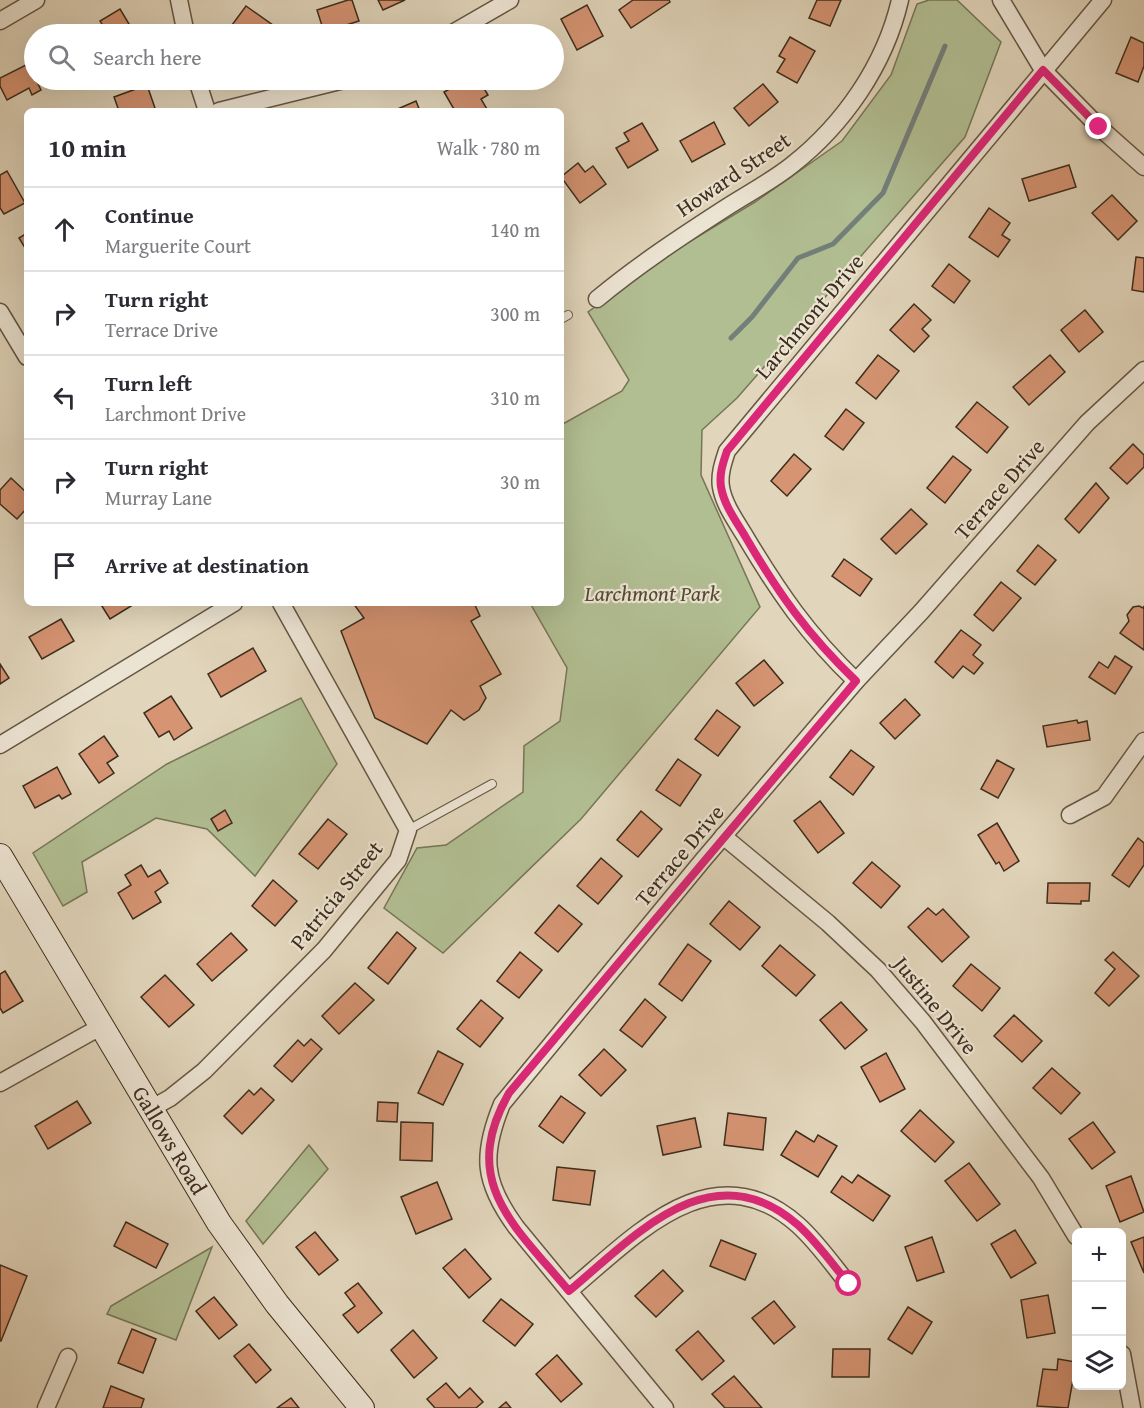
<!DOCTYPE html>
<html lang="en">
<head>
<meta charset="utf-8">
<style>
  :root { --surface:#fff; --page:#f2f2f3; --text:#2b2b33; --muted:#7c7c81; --line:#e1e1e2 }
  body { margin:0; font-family:"Gentium Book Plus",serif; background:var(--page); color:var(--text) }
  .controls { position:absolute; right:18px; bottom:18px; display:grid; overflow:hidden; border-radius:9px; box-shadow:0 6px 24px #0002 }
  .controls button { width:54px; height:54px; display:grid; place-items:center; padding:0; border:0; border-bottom:2px solid var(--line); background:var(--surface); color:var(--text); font:30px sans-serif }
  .stop { position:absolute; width:18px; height:18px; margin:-14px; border:4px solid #db2777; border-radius:50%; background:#fff }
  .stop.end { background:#db2777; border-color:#fff; box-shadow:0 2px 6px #0008 }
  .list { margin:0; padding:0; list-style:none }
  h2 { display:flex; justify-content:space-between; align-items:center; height:78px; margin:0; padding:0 24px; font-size:26px }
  h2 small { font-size:20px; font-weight:400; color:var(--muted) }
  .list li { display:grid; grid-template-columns:39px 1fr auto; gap:18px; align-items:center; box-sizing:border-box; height:84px; padding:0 24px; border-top:2px solid var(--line) }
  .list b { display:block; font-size:22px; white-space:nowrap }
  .list p { margin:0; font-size:20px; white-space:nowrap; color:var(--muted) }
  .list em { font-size:20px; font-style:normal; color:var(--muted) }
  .icon { flex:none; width:33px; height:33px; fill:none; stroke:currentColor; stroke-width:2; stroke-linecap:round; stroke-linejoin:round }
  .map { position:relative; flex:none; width:1144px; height:1408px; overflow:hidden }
  .search { position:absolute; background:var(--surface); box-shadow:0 6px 24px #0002; left:24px; top:24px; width:540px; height:66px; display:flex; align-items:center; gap:15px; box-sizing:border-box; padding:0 21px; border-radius:33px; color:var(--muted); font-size:22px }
  .panel { position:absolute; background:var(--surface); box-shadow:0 6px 24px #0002; left:24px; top:108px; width:540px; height:498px; border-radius:9px }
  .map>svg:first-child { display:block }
  .green { fill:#b1be92; stroke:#767657; stroke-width:1.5 }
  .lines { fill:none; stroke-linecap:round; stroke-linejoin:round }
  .stream { stroke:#737f7b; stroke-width:5 }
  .building { fill:#d69473; stroke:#3c2d1c; stroke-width:1.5 }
  .lane-casing { stroke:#655744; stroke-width:10 }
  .street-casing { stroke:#655744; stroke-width:19 }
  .secondary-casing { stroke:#3c2d1c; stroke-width:26 }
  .lane { stroke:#ece4d3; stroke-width:8 }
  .street { stroke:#ece4d3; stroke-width:16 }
  .secondary { stroke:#ece4d3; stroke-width:24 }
  .route { stroke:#db2777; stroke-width:8 }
  .labels { text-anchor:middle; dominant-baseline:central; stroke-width:4.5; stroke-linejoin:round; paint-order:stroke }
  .street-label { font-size:22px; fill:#3c2d1c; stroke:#ece4d3 }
  .park-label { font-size:22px; font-style:italic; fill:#534a34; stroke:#ece4d3 }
</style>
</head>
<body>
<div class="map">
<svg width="1144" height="1408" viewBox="0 0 1144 1408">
  <rect width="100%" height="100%" fill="#e1d5bb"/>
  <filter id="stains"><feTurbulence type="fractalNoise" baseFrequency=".00333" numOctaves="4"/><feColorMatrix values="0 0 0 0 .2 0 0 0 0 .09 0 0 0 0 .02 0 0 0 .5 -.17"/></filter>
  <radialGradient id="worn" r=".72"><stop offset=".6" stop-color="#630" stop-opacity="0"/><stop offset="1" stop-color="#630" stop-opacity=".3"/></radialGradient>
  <g class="green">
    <path d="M929 0H957L1001 42 965 137 737 398 702 430 701 475 760 607 581 819 443 953 384 908 417 848 446 845 523 792 524 746 560 721 567 668 530 603H561V425L622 391 629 380 588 312 674 251 755 202 842 141 891 75 917 4Z"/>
    <path d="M301 698 337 764 255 876 207 829 156 818 82 862 87 892 63 906 33 853 167 764Z"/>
    <path d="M309 1145 328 1169 263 1244 246 1221Z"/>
    <path d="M212 1247 176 1340 107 1314 111 1306Z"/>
  </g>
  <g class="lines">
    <path class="stream" d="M731 338 752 317 798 258 833 244 883 193 945 46"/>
  </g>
  <g class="building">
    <path d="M348 0H352L359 21 324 32 317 10Z"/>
    <path d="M378 0H405L383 10Z"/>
    <path d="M633 0H669L670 2 631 28 619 10Z"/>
    <path d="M817 0H841L830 26 809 18Z"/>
    <path d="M587 5 603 36 577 50 561 19Z"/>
    <path d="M246 6 277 28 272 34H236L229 29Z"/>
    <path d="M120 9 135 34H108L100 21Z"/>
    <path d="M790 37 815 51 797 83 777 72 785 59 779 56Z"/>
    <path d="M1131 37 1144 43V66L1138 82 1116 73Z"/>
    <path d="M28 64 41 90 32 95 29 88 7 100 0 86V78Z"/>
    <path d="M466 80H479L488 95 481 99 487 109 455 111 444 92Z"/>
    <path d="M763 84 778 102 749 126 734 108Z"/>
    <path d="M147 85 156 111H119L114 97Z"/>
    <path d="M416 101 420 111H393Z"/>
    <path d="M714 122 725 144 692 162 680 141Z"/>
    <path d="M642 123 658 150 628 168 616 148 629 141 624 133Z"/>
    <path d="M578 163 585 172 593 166 606 184 580 203 561 177Z"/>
    <path d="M1069 165 1076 187 1029 201 1022 179Z"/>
    <path d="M7 171 25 203 4 214 0 208V175Z"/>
    <path d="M1112 195 1137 221 1118 240 1092 213Z"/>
    <path d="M989 208 1010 223 1002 235 1010 240 998 257 969 237Z"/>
    <path d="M27 233V251L19 238Z"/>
    <path d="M1136 257 1144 258V292L1132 290Z"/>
    <path d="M949 264 970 281 954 303 932 286Z"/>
    <path d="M914 304 931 320 922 329 929 336 914 352 890 330Z"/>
    <path d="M1085 310 1103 332 1079 352 1061 330Z"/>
    <path d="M878 355 899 371 876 399 856 383Z"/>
    <path d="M1050 355 1065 372 1029 405 1013 387Z"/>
    <path d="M977 402 1008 427 987 453 956 427Z"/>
    <path d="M846 409 864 423 843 450 825 436Z"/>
    <path d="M1133 444 1144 455V467L1127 484 1110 468Z"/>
    <path d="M794 454 811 469 787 496 771 481Z"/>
    <path d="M953 456 971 470 945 503 927 488Z"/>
    <path d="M11 478 27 493V508L17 519 0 504V490Z"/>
    <path d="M1096 483 1109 498 1079 533 1065 519Z"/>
    <path d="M911 509 927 524 896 554 881 539Z"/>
    <path d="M1038 545 1056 560 1035 585 1017 571Z"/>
    <path d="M844 559 872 579 860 596 832 576Z"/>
    <path d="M1001 582 1021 598 993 631 974 615Z"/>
    <path d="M100 603H136L110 619Z"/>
    <path d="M353 603H474L480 616 471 621 501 674 480 686 486 698 479 710 464 720 451 710 427 744 375 718 341 631 364 618Z"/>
    <path d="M1139 606 1143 608 1144 606V650L1120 633 1129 621 1127 615 1133 607Z"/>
    <path d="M61 619 74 641 42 659 29 637Z"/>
    <path d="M961 630 981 645 973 655 983 663 974 674 963 666 953 678 935 662Z"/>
    <path d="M253 648 266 671 221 697 208 674Z"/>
    <path d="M1115 656 1132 667 1115 694 1089 677 1099 662 1108 668Z"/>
    <path d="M764 660 783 683 754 706 736 683Z"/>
    <path d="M0 664 9 678 0 684Z"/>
    <path d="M171 696 192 728 174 740 169 731 159 737 144 713Z"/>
    <path d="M905 699 920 715 895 739 880 723Z"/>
    <path d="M717 710 740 727 718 756 695 739Z"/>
    <path d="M1077 720 1078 723 1087 721 1090 740 1047 747 1043 726Z"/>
    <path d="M104 736 118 756 107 763 114 773 99 783 79 754Z"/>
    <path d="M851 750 874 767 853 795 830 777Z"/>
    <path d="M678 759 701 775 680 806 656 790Z"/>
    <path d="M997 760 1014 769 998 798 981 789Z"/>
    <path d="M57 767 71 794 62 799 59 795 35 808 23 786Z"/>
    <path d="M820 801 844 833 818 853 794 821Z"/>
    <path d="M225 810 232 823 218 831 211 819Z"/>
    <path d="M641 811 662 829 638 857 617 840Z"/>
    <path d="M328 819 347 834 318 869 299 854Z"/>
    <path d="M997 823 1019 861 1004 871 999 862 996 864 978 835Z"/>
    <path d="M1138 838 1144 843V865L1129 887 1112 875Z"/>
    <path d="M601 858 622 876 598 904 577 886Z"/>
    <path d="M872 862 900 886 881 908 853 883Z"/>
    <path d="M141 865 148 877 160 870 168 883 155 892 161 902 133 919 118 893 131 885 125 875Z"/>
    <path d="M273 880 297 901 275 926 252 906Z"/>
    <path d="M1048 883H1090L1089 901H1081V904L1047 903Z"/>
    <path d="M729 901 760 927 740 950 710 924Z"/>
    <path d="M559 905 582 924 558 952 535 933Z"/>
    <path d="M928 908 936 915 943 909 969 937 942 962 908 927Z"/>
    <path d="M397 932 416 948 388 984 368 968Z"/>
    <path d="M231 933 247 950 212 981 197 964Z"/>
    <path d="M688 944 711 961 682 1001 659 984Z"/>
    <path d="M780 945 815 975 796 996 762 966Z"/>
    <path d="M520 952 542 970 519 998 497 981Z"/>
    <path d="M1113 952 1139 976 1109 1006 1095 993 1115 969 1105 960Z"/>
    <path d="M971 964 1000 988 982 1011 953 986Z"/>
    <path d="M5 971 23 1001 3 1013 0 1008V974Z"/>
    <path d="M165 975 194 1005 169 1027 141 997Z"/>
    <path d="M355 983 374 1000 339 1034 322 1016Z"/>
    <path d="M645 999 666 1017 642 1047 620 1030Z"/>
    <path d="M481 1000 503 1018 480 1047 457 1029Z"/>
    <path d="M841 1002 867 1030 845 1049 820 1020Z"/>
    <path d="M1014 1015 1042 1041 1022 1062 994 1036Z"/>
    <path d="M311 1039 322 1049 292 1082 274 1066 298 1040 304 1046Z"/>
    <path d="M604 1049 626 1070 601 1096 579 1075Z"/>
    <path d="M438 1051 463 1064 443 1105 418 1093Z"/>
    <path d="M886 1053 905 1089 880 1102 861 1067Z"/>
    <path d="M1052 1068 1080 1093 1061 1114 1033 1088Z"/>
    <path d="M261 1088 274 1100 242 1134 224 1116 249 1090 254 1095Z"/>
    <path d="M561 1096 585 1113 563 1143 539 1126Z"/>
    <path d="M77 1101 91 1123 48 1149 35 1126Z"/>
    <path d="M378 1102 398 1103 397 1122 377 1121Z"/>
    <path d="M920 1110 954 1142 935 1162 901 1131Z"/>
    <path d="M728 1113 766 1118 763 1150 724 1145Z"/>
    <path d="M695 1118 701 1147 663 1155 657 1126Z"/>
    <path d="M401 1122 433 1123 432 1161 400 1160Z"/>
    <path d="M1093 1122 1115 1152 1092 1169 1069 1139Z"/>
    <path d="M796 1131 814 1142 818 1135 837 1146 818 1177 781 1155Z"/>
    <path d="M969 1163 1000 1204 977 1221 945 1181Z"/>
    <path d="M557 1167 595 1171 590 1205 553 1200Z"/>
    <path d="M858 1175 890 1196 873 1221 831 1192 842 1176 852 1183Z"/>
    <path d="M1131 1176 1144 1212 1120 1222 1106 1186Z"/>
    <path d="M437 1182 452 1219 416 1234 401 1197Z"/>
    <path d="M126 1222 168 1244 156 1268 114 1246Z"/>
    <path d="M1015 1230 1036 1263 1011 1278 991 1244Z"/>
    <path d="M315 1232 338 1260 319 1275 296 1247Z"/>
    <path d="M932 1237 944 1272 917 1281 905 1247Z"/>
    <path d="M1144 1237V1273L1131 1242Z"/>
    <path d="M721 1240 756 1254 745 1280 710 1266Z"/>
    <path d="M465 1249 491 1279 469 1298 443 1268Z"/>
    <path d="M0 1265 27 1276 1 1341H0Z"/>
    <path d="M663 1270 683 1291 656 1317 635 1296Z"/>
    <path d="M358 1283 382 1313 358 1333 343 1315 355 1306 345 1293Z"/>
    <path d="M1048 1295 1055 1333 1027 1338 1021 1300Z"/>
    <path d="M214 1297 237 1325 219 1339 196 1311Z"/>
    <path d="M501 1299 533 1324 515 1346 483 1321Z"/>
    <path d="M774 1301 795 1327 774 1344 752 1318Z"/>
    <path d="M908 1307 932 1322 912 1354 888 1339Z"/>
    <path d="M132 1329 156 1339 143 1373 118 1363Z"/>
    <path d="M413 1330 437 1358 414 1378 391 1350Z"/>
    <path d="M698 1331 724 1361 702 1380 676 1350Z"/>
    <path d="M249 1344 271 1370 256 1383 234 1356Z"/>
    <path d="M833 1349H870L869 1377H832Z"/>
    <path d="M557 1355 582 1384 561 1402 536 1374Z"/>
    <path d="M1058 1359 1076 1362 1068 1408 1037 1406 1043 1369 1057 1370Z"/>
    <path d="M734 1376 762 1408H725L712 1394Z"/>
    <path d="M446 1383 459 1398 470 1388 483 1402 476 1408H435L427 1399Z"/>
    <path d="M111 1386 144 1399 141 1408H103Z"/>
    <path d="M291 1398 299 1408H277Z"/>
    <path d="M506 1402 511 1408H499Z"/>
  </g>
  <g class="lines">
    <g class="lane-casing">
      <g id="lane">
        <path d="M561 319 568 315"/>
        <path d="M408 830 492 784"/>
      </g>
    </g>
    <g class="street-casing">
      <g id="street">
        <path d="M179 0 186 34"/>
        <path d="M1001 0 1043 70 1099 127 1144 167"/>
        <path d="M0 21 36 0"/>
        <path d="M451 34 510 0"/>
        <path d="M197 80 207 111"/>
        <path d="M219 111 344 80"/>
        <path d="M597 299C638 265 682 236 727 207 749 193 772 181 792 165 844 124 885 65 900 0"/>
        <path d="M0 312 27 357"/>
        <path d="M856 681C808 635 779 593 745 536 736 521 724 505 721 487 719 475 723 463 727 451L1103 0"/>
        <path d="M0 745 234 603"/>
        <path d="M1070 815 1104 797 1144 741"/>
        <path d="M723 836 828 923 878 970 923 1022 1041 1178 1076 1236"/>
        <path d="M0 1083 102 1026"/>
        <path d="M152 1108 170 1098 204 1071 324 950 398 860 408 830 281 603"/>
        <path d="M569 1291C634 1237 712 1149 798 1225 817 1242 833 1265 849 1285"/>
        <path d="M1122 1354 1132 1408"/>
        <path d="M46 1408 68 1357"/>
        <path d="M665 1408 516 1227C483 1182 481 1155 502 1104L703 860 856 681 921 612 1087 423 1144 370"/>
      </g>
    </g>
    <g class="secondary-casing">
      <path id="secondary" d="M0 856 219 1223 277 1304 362 1408"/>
    </g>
    <use href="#lane" class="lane"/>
    <use href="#street" class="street"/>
    <use href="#secondary" class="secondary"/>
  </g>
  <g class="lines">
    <path class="route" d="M849 1284C833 1265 817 1242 798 1225 711 1149 634 1237 569 1291 515 1226 458 1182 509 1093L856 681C808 635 778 593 745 536 736 521 724 505 721 487 719 474 723 463 727 451L1043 70 1099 127"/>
  </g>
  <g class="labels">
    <g class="street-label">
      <text transform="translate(733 174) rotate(-34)">Howard Street</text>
      <text transform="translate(809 316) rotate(-50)">Larchmont Drive</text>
      <text transform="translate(999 489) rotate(-49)">Terrace Drive</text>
      <text transform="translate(679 855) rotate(-50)">Terrace Drive</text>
      <text transform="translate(336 895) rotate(-51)">Patricia Street</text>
      <text transform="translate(936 1005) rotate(51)">Justine Drive</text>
      <text transform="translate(170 1140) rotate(59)">Gallows Road</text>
    </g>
    <g class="park-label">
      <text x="652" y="593">Larchmont Park</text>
    </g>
  </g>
  <rect width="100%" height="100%" filter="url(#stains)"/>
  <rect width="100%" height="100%" fill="url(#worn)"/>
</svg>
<div class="controls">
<button>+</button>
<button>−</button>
<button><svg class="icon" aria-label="layers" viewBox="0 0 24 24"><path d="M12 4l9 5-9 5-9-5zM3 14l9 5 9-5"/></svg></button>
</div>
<div class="stop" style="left:849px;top:1284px"></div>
<div class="stop end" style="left:1099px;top:127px"></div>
<div class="search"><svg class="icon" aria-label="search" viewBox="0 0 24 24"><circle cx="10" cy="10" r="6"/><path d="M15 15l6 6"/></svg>Search here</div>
<section class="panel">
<h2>10 min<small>Walk · 780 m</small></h2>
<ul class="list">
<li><svg class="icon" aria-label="ahead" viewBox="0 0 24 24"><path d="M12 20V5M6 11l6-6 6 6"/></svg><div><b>Continue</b><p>Marguerite Court</p></div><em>140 m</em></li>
<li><svg class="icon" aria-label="right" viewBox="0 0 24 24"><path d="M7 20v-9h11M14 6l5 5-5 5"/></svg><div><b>Turn right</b><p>Terrace Drive</p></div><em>300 m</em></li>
<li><svg class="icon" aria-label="left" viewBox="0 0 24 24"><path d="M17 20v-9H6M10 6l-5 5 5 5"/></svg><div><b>Turn left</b><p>Larchmont Drive</p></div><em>310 m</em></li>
<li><svg class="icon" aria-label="right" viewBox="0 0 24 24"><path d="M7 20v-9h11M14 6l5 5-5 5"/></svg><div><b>Turn right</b><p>Murray Lane</p></div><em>30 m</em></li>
<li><svg class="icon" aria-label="arrive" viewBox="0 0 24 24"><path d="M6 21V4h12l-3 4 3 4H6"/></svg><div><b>Arrive at destination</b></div></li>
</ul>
</section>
</div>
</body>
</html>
